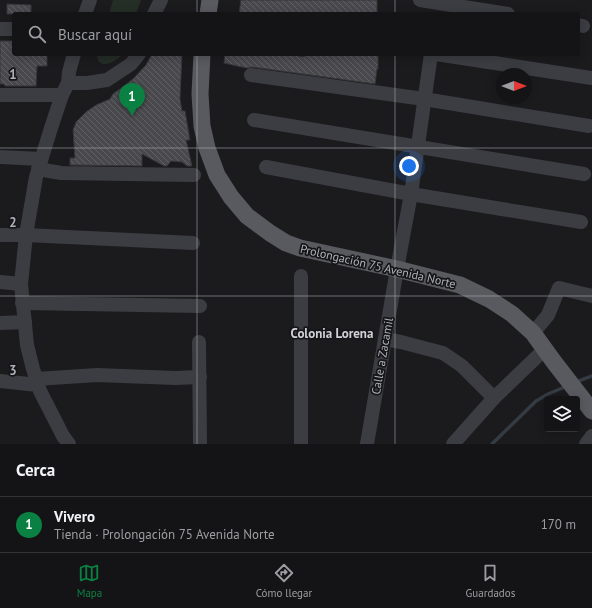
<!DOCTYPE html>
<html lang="es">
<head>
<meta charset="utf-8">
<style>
  :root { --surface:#141416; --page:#1d1d1f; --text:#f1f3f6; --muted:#9d9ea1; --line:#333335; --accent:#0b8043 }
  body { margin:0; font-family:"PT Sans",sans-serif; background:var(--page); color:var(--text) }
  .controls { position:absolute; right:12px; bottom:12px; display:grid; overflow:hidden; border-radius:4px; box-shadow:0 2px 10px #0003 }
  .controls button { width:36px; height:36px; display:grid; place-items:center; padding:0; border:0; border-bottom:1px solid var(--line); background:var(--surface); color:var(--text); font:20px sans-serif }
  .compass { position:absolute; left:496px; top:68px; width:36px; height:36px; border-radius:50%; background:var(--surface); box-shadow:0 2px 10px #0003; rotate:90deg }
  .you { position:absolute; left:409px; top:166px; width:14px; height:14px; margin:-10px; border:3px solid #fff; border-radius:50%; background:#1a73e8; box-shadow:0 0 0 6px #1a73e833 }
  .badge { display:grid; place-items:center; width:26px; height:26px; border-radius:50%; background:var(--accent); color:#fff; font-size:13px; font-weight:700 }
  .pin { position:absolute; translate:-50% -33px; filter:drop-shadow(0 1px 2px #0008) }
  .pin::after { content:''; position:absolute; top:21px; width:14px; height:12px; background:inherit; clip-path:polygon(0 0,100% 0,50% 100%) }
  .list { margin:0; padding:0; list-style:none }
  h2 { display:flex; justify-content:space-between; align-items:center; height:52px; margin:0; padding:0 16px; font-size:17px }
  h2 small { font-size:13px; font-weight:400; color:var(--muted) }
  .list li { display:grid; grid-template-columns:26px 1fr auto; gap:12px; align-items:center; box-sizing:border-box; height:56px; padding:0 16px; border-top:1px solid var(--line) }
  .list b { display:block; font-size:15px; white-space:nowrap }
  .list p { margin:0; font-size:13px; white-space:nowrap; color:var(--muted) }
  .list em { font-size:13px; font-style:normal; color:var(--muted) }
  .icon { flex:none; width:22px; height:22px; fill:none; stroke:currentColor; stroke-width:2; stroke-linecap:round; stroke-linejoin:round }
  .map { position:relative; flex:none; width:592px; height:444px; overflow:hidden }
  .search { position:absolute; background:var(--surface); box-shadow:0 2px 10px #0003; left:12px; right:12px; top:12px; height:44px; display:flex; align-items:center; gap:10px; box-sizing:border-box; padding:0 14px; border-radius:4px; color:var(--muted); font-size:15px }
  .sheet { height:108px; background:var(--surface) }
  nav { display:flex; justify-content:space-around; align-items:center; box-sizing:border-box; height:56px; border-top:1px solid var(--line); background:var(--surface); font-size:11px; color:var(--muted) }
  nav a { display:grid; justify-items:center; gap:2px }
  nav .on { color:var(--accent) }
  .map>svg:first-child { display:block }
  .green { fill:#252d27 }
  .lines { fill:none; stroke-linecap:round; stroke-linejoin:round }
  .stream { stroke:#343b42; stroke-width:3.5 }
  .building { fill:url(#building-back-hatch); stroke:#363539 }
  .minor { stroke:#3c3d42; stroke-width:14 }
  .major { stroke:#595a60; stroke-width:17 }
  .grid { fill:none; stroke:#afb2bb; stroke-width:1; stroke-opacity:0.55 }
  .labels { text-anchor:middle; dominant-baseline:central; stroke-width:3.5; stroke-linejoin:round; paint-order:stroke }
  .street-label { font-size:12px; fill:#afb2bb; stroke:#161618 }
  .neighbourhood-label { font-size:13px; font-weight:bold; fill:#d0d1d7; stroke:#161618 }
  .grid-label { font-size:13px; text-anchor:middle; font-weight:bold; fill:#afb2bb; stroke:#161618; stroke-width:3.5; stroke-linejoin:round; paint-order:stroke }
</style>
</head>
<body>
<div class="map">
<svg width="592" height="444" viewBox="0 0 592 444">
  <defs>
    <pattern id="building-back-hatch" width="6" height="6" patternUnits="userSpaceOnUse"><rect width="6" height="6" fill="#48484d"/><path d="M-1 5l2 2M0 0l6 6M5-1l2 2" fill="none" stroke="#606065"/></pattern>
  </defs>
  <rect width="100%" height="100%" fill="#1b1b1d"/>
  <g class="green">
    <path d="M113 0H141L136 14H109Z"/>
    <path d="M97 54H123C116 62 97 72 97 54Z"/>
  </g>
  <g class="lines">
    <g class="stream">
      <path d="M576 382 592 376"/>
      <path d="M492 444 536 401 548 394 567 386"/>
    </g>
  </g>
  <g class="building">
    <path d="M241 0H377V14H239Z"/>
    <path d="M7 4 31 5V14H7Z"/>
    <path d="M0 41H14V54H47V66H37L36 86H5L4 84H0Z"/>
    <path d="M152 54H182L180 99 182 111H185L190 140H186L192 166H187L182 162 171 161 167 166H164L142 154V166L70 165V158H75L73 130 76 122 86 112 96 105 110 99 113 94 133 79 146 65Z"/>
    <path d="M225 54H289L304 57V54H378V69H377L375 84 252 67 247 68 237 66 224 63Z"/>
  </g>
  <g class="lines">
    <g class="minor">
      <path d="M420 0 508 14"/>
      <path d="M85 14 90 0"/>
      <path d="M154 14 161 0"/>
      <path d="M578 25 583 26"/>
      <path d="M0 29H14"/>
      <path d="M436 54 592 78"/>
      <path d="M251 75 424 99 589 126"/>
      <path d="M68 83H87L107 80 131 64 139 54"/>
      <path d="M0 95H62"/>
      <path d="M254 120 584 174"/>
      <path d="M0 157 41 159"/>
      <path d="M266 167 411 194 581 222"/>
      <path d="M38 169 61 173 194 175"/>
      <path d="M0 235H26L193 243"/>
      <path d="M0 282 21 284"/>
      <path d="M22 303 200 306"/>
      <path d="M0 323 25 322"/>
      <path d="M533 333 548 315 559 288 592 296"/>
      <path d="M385 339 401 342 443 353 462 366 494 398"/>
      <path d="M199 342 200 444"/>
      <path d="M36 379 97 375 175 378 200 377"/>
      <path d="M0 381 38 385"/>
      <path d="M69 444 63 436 40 391 33 369 27 345 21 284 26 235 36 177 51 128 62 95 68 83 69 72 74 54"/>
      <path d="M301 444V276"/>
      <path d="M367 444 397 269 411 194 431 54"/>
      <path d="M453 444 494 398 545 349"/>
      <path d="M586 444 592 436"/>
    </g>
    <g class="major">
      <path d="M208 14 210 0"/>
      <path d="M202 54 200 94 202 126 207 148 217 175 231 197 247 216 270 233 286 243 300 248 397 269 460 285 489 299 512 314 533 333 554 362 592 411"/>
    </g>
  </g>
  <path class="grid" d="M197 0V14M395 0V14M197 54V444M395 54V444M0 148H592M0 296H592"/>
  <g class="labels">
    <g class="street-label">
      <text transform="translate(378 266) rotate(13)">Prolongación 75 Avenida Norte</text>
      <text transform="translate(382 356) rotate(-80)">Calle a Zacamil</text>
    </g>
    <g class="neighbourhood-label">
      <text x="332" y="333">Colonia Lorena</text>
    </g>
  </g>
  <g class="grid-label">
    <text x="13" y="79">1</text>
    <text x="13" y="227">2</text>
    <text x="13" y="375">3</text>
  </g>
</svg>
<div class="controls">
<button><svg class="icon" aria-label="layers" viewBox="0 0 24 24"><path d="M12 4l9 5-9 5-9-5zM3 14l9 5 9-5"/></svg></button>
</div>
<svg class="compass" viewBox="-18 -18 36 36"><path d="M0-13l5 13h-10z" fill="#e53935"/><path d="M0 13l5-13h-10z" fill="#9d9ea1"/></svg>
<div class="you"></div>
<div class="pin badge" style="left:132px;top:116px">1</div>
<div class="search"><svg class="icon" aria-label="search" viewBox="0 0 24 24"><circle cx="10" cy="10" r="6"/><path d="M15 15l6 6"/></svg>Buscar aquí</div>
</div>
<section class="sheet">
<h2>Cerca<small></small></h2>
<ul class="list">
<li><span class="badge">1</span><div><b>Vivero</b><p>Tienda · Prolongación 75 Avenida Norte</p></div><em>170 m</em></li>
</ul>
</section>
<nav>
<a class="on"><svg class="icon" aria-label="map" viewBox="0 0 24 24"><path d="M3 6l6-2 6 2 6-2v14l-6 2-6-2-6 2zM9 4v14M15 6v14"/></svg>Mapa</a>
<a><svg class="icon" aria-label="directions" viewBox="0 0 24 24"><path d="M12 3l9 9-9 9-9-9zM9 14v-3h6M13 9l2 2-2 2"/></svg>Cómo llegar</a>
<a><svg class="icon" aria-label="saved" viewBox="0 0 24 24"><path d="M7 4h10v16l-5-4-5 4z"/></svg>Guardados</a>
</nav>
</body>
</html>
